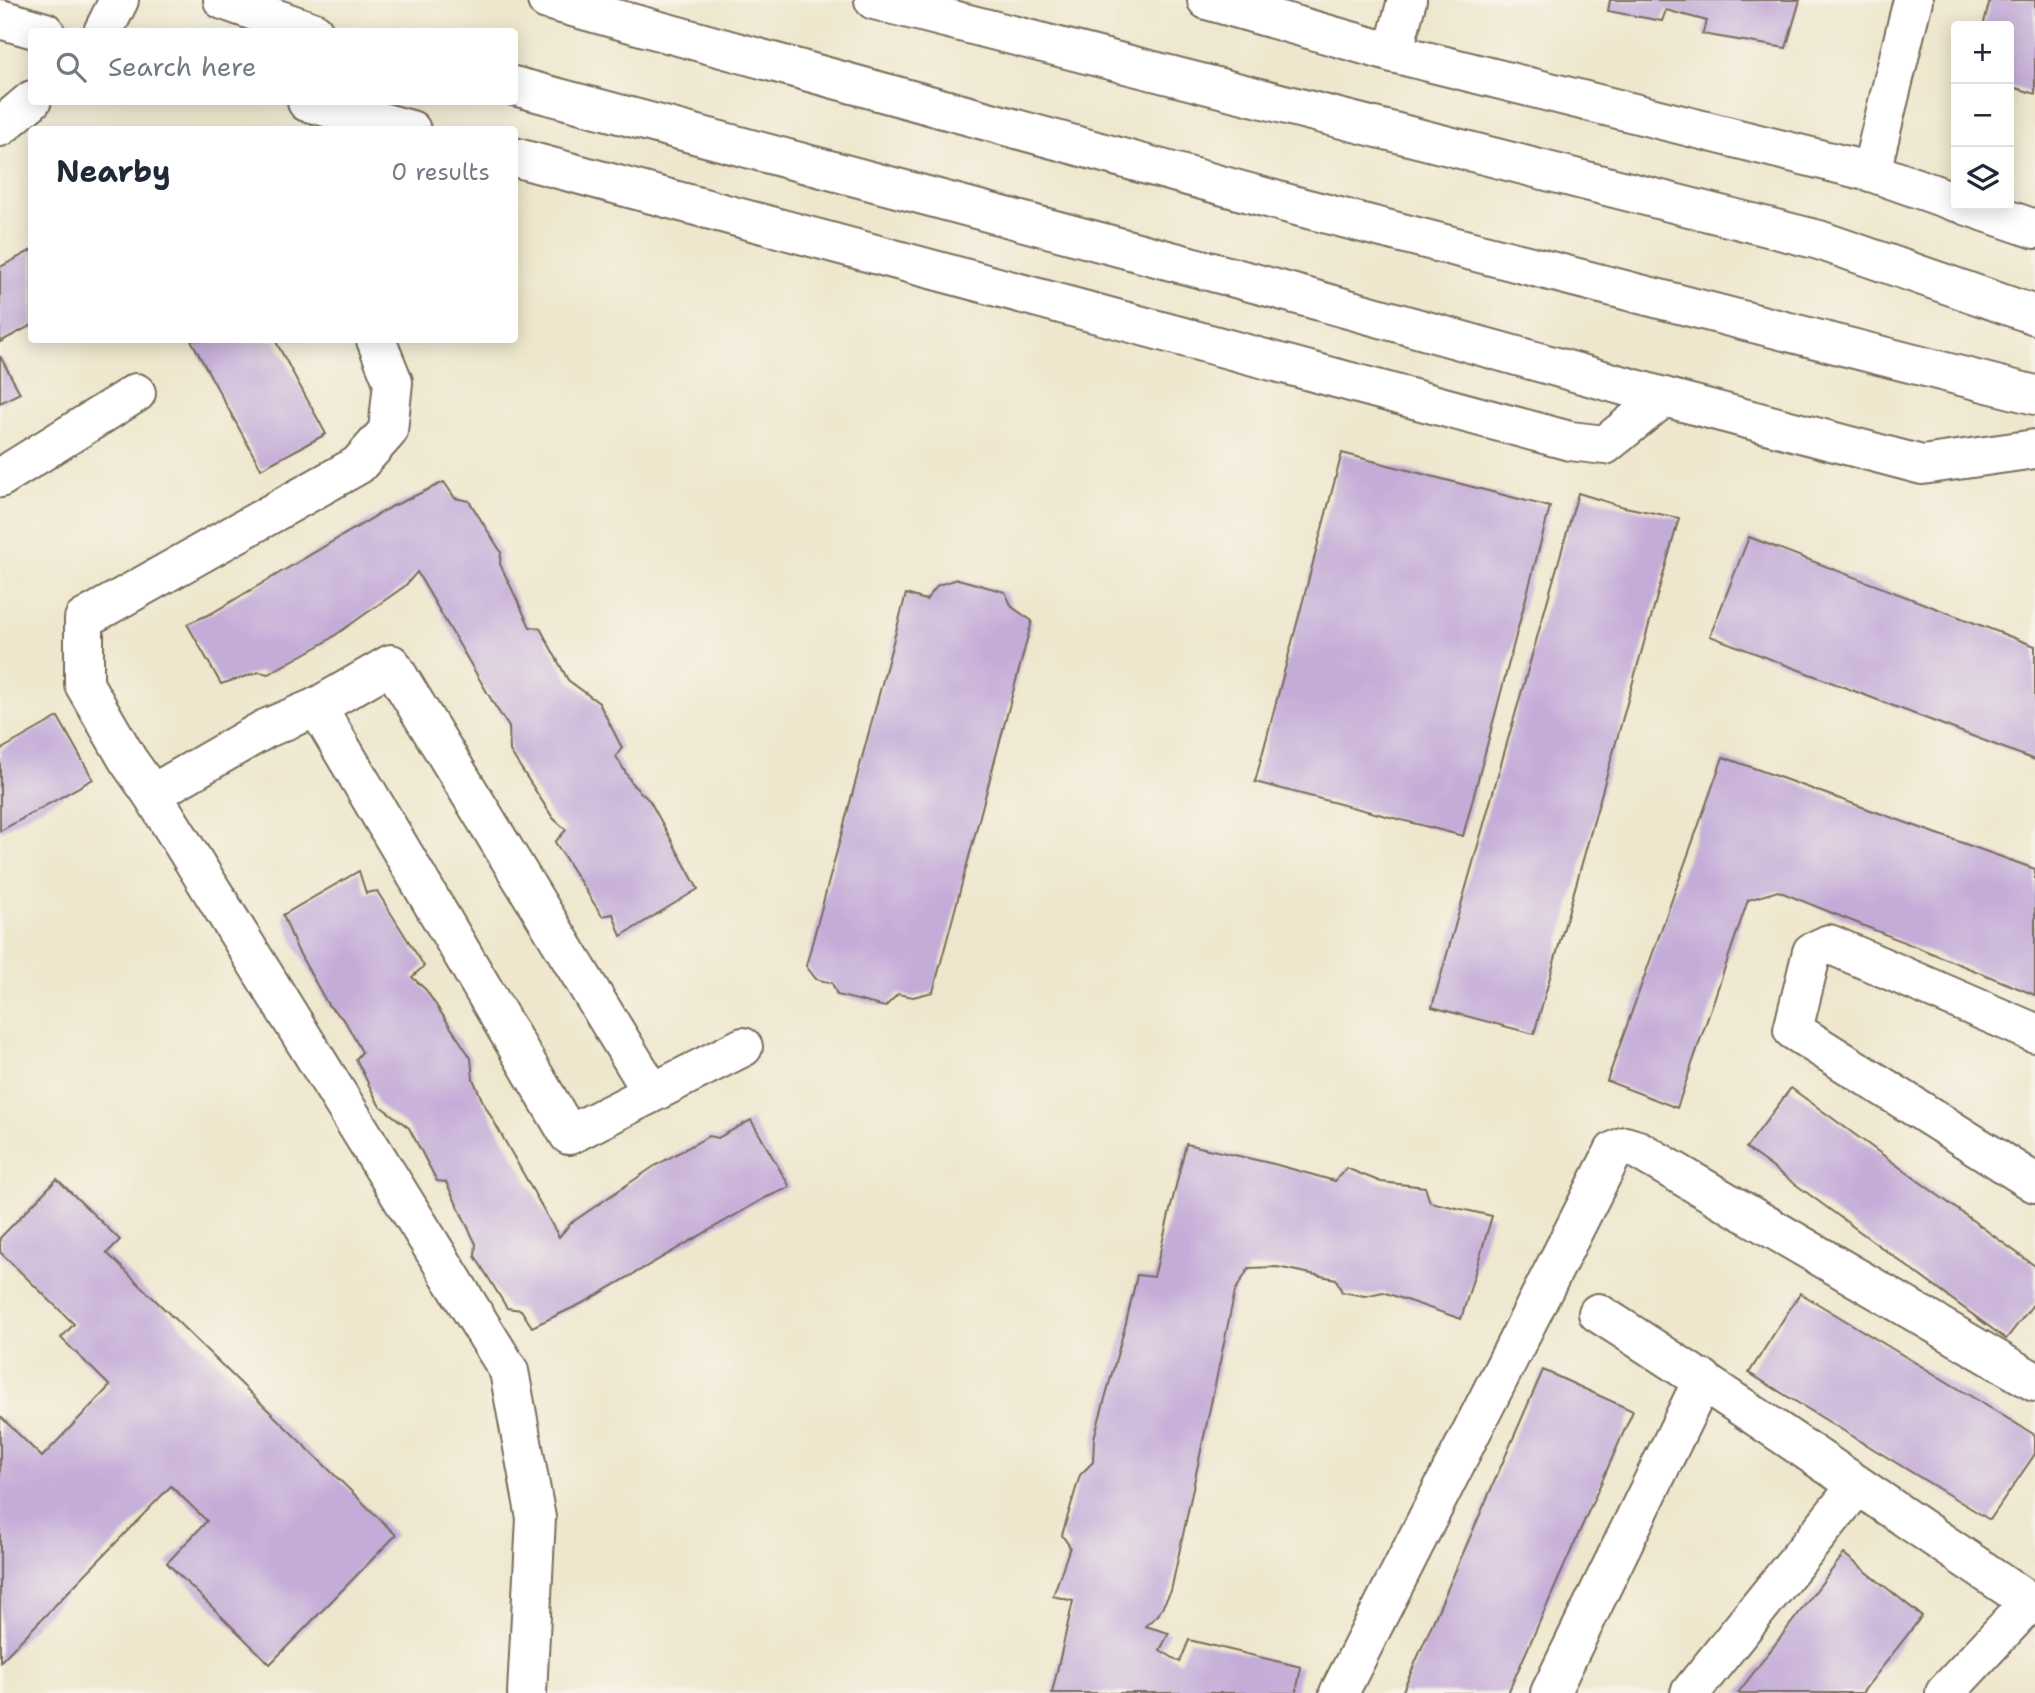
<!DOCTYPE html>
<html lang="en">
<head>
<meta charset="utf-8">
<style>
  :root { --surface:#fff; --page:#f6f6f7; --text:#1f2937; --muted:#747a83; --line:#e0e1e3 }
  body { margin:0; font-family:"Shantell Sans",sans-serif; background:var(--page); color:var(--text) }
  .controls { position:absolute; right:21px; top:21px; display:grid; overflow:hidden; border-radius:7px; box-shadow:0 4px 18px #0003 }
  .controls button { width:63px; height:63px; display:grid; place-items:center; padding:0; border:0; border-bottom:2px solid var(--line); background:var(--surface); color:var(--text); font:35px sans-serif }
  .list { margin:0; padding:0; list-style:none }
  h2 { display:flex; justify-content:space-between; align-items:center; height:91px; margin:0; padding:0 28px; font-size:30px }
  h2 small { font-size:23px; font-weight:400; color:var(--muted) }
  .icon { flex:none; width:38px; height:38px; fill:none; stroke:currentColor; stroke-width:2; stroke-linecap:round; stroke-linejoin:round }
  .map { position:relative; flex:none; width:2035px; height:1693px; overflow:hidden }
  .search { position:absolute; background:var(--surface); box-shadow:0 4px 18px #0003; left:28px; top:28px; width:490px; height:77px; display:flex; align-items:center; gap:18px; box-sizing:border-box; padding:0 24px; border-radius:7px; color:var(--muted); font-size:26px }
  .panel { position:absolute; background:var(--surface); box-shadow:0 4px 18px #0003; left:28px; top:126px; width:490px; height:217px; border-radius:7px }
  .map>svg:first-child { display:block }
  .building { fill:#c4acd8 }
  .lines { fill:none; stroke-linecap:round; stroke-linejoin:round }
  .minor-casing { stroke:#7a6c5b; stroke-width:42 }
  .minor { stroke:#fff; stroke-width:38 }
</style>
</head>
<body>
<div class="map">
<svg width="2035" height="1693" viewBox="0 0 2035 1693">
  <rect width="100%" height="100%" fill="#f7f3e8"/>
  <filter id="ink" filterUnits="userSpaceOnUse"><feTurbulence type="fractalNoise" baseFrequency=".0143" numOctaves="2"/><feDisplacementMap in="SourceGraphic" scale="14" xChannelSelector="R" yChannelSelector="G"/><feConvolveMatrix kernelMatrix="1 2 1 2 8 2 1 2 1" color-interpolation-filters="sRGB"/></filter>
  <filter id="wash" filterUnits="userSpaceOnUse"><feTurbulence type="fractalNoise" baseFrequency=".00686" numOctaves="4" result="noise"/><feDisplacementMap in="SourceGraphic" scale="28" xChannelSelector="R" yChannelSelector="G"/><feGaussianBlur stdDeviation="1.57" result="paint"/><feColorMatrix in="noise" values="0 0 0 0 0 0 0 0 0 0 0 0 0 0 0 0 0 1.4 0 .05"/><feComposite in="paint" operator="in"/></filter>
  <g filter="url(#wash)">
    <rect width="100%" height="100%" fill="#eee7cd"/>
    <g id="blocks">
      <g class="building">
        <path d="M1610 0H1800L1786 48 1702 34 1707 21 1666 10 1662 21 1608 11Z"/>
        <path d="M1990 0H2035V94L2009 86V26H1983Z"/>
        <path d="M32 250V325L0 342V267Z"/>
        <path d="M191 340H275L326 434 261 469Z"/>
        <path d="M0 356 20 393 0 403Z"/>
        <path d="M1342 453 1550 507 1463 836 1255 782Z"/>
        <path d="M444 482 455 498 469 501 501 552 500 564 530 627 540 628 568 680 599 703 622 748 616 756 633 785 650 801 698 889 621 936 613 914 602 916 555 842 566 830 553 818 510 751 509 727 495 706 417 572 405 586 324 643 268 674 259 672 221 684 187 624 212 613 391 507Z"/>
        <path d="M1578 493 1620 506 1679 518 1534 1034 1432 1007Z"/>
        <path d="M1749 537 2035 646V760L1710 636Z"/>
        <path d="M958 579 1005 592 1012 607 1032 621 933 992 913 997 898 994 885 1007 837 995 832 983 816 979 806 966 906 594 926 600 938 585Z"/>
        <path d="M58 717 93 779 0 831V750Z"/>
        <path d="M1723 757 2035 869V995L1778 891 1748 900 1677 1108 1607 1081Z"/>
        <path d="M359 871 366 893 377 891 424 966 412 977 426 990 471 1058 473 1079 483 1102 559 1237 571 1223 653 1167 709 1136 718 1138 751 1120 790 1187 765 1198 585 1302 532 1327 521 1310 507 1308 475 1256 476 1244 446 1182 437 1181 409 1128 379 1105 356 1059 362 1052 345 1021 328 1005 297 949 283 915Z"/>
        <path d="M1791 1088 2035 1266V1302L2006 1339 1746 1148Z"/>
        <path d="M1186 1144 1274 1164 1335 1181 1346 1168 1381 1182 1425 1187 1430 1202 1492 1216 1461 1319 1383 1292 1365 1296 1342 1292 1336 1279 1277 1267 1249 1268 1235 1291 1171 1591 1158 1615 1145 1626 1169 1633 1160 1650 1180 1662 1189 1640 1301 1667 1296 1693H1052L1073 1601 1053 1596 1070 1547 1062 1535 1080 1475 1093 1462 1094 1438 1126 1323 1137 1275 1154 1277Z"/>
        <path d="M57 1179 120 1240 107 1253 396 1535 270 1664 167 1563 207 1521 171 1486 0 1662V1416L42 1457 110 1386 61 1338 74 1324 0 1252V1238Z"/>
        <path d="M1800 1293 2035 1435V1454L1990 1520 1749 1373Z"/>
        <path d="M1543 1370 1633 1411 1508 1693H1402Z"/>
        <path d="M1844 1554 1922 1616 1862 1693H1738Z"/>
      </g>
    </g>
  </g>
  <g filter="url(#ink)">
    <use href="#blocks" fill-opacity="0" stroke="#7a6c5b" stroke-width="2"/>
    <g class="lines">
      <g class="minor-casing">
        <g id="minor">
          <path d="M223 0 314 32"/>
          <path d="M547 0 1304 208 2035 395"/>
          <path d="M874 0 1819 240 2035 315"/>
          <path d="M1207 0 1393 53 1871 172 1956 202"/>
          <path d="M0 19 45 32"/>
          <path d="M103 32 119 0"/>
          <path d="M1393 53 1407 0"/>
          <path d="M514 86 1280 290 1664 397 1922 465 2035 449"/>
          <path d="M307 102 411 130"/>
          <path d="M0 127 32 100"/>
          <path d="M514 157 1570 441 1605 445 1664 397"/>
          <path d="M1871 172 1913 0"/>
          <path d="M1965 205 2035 229"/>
          <path d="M376 340 393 382 388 431 358 465 84 619V684L128 760 152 794 509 1371 536 1518 527 1693"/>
          <path d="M0 478 136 393"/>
          <path d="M317 707 391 664 652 1092"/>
          <path d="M152 794 265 729 317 707 569 1135 743 1047"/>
          <path d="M2035 1033 1829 944 1812 952 1793 1030 2035 1183"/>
          <path d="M1598 1313C1744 1405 1886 1506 2030 1602L1945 1693"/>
          <path d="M1339 1693 1614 1151 1625 1146 1638 1150 2035 1382"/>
          <path d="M1550 1693 1703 1379"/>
          <path d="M1690 1693 1857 1486"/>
        </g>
      </g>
      <use href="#minor" class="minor"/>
    </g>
  </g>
</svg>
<div class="controls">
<button>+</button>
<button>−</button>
<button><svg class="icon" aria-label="layers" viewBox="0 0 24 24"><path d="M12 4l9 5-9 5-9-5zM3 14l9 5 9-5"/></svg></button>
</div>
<div class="search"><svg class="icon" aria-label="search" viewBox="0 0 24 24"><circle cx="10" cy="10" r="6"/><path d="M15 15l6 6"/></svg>Search here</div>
<section class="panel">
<h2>Nearby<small>0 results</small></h2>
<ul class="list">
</ul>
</section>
</div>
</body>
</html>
